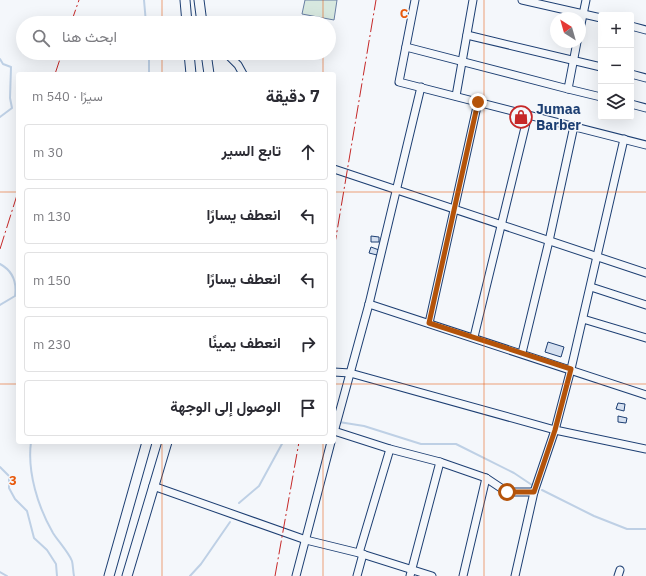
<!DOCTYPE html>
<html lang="ar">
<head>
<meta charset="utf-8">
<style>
  :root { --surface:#fff; --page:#f7f7f7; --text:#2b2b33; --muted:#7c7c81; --line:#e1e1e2 }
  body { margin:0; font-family:"IBM Plex Sans",Vazirmatn,sans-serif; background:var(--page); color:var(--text); direction:rtl }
  .controls { position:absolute; right:12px; top:12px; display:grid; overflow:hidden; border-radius:4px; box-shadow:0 4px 16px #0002 }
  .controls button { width:36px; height:36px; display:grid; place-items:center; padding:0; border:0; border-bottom:1px solid var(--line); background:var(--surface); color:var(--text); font:20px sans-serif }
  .compass { position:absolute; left:550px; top:12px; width:36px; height:36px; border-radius:50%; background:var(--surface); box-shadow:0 4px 16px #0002; rotate:323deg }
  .stop { position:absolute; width:12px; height:12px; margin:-9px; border:3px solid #b45309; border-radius:50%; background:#fff }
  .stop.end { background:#b45309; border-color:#fff; box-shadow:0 1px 4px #0008 }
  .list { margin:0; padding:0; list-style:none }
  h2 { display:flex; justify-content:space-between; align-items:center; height:52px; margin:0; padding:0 16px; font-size:17px }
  h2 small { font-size:13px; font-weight:400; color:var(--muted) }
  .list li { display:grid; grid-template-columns:26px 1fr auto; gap:12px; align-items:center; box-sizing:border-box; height:56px; margin:0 8px 8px; padding:0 8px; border:1px solid var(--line); border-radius:4px }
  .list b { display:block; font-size:15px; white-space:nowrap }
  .list em { font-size:13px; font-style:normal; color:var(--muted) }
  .icon { flex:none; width:22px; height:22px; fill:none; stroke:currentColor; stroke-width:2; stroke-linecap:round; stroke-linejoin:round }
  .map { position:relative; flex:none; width:646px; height:576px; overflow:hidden; direction:ltr }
  .search { position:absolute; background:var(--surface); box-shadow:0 4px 16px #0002; left:16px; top:16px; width:320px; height:44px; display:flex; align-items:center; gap:10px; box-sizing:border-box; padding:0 14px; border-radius:22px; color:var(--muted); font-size:15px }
  .panel { position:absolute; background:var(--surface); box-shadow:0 4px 16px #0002; left:16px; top:72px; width:320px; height:372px; border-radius:4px; direction:rtl }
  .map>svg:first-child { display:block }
  .green { fill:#d7e8df; stroke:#687fa3 }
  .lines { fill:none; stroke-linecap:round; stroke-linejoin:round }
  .stream { stroke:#bed0e5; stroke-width:2 }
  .building { fill:#d5e0f0; stroke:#1d3f73 }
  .minor-casing { stroke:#1d3f73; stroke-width:9 }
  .major-casing { stroke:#1d3f73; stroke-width:11 }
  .minor { stroke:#f4f7fb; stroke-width:7 }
  .major { stroke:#f4f7fb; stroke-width:9 }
  .power { stroke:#c62828; stroke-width:1; stroke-dasharray:14 3 2 3; stroke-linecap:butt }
  .route { stroke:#b45309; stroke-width:5 }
  .grid { fill:none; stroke:#e8590c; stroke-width:1; stroke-opacity:0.55 }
  .labels { text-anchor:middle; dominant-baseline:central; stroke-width:3; stroke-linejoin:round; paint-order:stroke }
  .poi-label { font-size:14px; font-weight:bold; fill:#1d3f73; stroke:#f4f7fb; text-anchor:start }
  .grid-label { font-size:13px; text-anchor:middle; font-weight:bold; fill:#e8590c; stroke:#f4f7fb; stroke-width:3; stroke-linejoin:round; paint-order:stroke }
</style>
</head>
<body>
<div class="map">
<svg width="646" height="576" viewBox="0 0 646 576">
  <rect width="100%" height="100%" fill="#f4f7fb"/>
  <path class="green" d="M305 0H337L334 20 302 14Z"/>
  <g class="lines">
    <g class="stream">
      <path d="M144 0 146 23"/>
      <path d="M149 53V74"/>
      <path d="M0 59 3 64 11 67 10 98 12 108 0 117"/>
      <path d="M0 264C13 271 17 282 15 296L0 305"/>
      <path d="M339 422 364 426 421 444H456L514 473 532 485"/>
      <path d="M31 442C27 472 38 507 53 533 58 541 69 553 72 561 73 565 73 571 74 576"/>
      <path d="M0 467 9 476V488L15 499 27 511 34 538 47 550 56 564 57 576"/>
      <path d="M542 490 594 516 627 529H646"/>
      <path d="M239 503 259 486 283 442"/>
      <path d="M0 572 7 576"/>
      <path d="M190 576 201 564 230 522"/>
    </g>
  </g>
  <g class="building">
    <path d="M371 236 379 237V242H371Z"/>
    <path d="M371 247 379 250 377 255 369 253Z"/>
    <path d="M548 342 564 347 561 357 545 352Z"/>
    <path d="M618 403 625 404 624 411 616 409Z"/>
    <path d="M618 416 627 418 626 423 618 422Z"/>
  </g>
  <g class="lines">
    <g class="minor-casing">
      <g id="minor">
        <path d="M415 0 399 82 646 145"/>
        <path d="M522 0 601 18"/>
        <path d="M631 26 646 30"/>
        <path d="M580 29 586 0"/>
        <path d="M467 35 601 67"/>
        <path d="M406 47 568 89 577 42"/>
        <path d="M226 53 238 65 243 74"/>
        <path d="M631 74 646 78"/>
        <path d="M568 89 601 97"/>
        <path d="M456 96 473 0"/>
        <path d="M631 104 646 108"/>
        <path d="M334 169 646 273"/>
        <path d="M591 287 646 305"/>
        <path d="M369 304 646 395"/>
        <path d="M583 319 646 338"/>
        <path d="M429 323 478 102"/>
        <path d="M474 337 528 115"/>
        <path d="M522 353 549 241 574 126"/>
        <path d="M334 372 350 373 555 430 646 449"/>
        <path d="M334 431 390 449 440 462 486 478 507 492H534"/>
        <path d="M334 432 369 304 421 87"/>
        <path d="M153 486 306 540 359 553 432 576"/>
        <path d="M359 553 390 449"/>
        <path d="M296 576 331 442"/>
        <path d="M357 576 363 554"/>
        <path d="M410 576 440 462"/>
        <path d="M463 576 486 478"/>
        <path d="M515 576 534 492 555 430 571 369 624 139"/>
        <path d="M618 576 620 570"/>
      </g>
    </g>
    <g class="major-casing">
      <g id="major">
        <path d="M185 0 187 23"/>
        <path d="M199 0 202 23"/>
        <path d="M189 53 191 74"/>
        <path d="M206 53 209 74"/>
        <path d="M109 576 147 442"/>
        <path d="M127 576 167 442"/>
      </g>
    </g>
    <use href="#minor" class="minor"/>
    <use href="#major" class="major"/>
    <g class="power">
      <path d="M71 23 79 0"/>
      <path d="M55 74 62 53"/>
      <path d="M0 249 18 192"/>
      <path d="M334 249 376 0"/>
      <path d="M275 576 299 442"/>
    </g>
  </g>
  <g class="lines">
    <path class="route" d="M478 102 429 323 571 369 555 430 534 492H507"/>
  </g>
  <path class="grid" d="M162 0V23M323 0V23M484 0V576M162 53V74M323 53V74M0 192H18M334 192H646M0 384H18M334 384H646M162 442V576M323 442V576"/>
  <defs>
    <g id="shop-ring" transform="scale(1.15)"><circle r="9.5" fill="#f4f7fb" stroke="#c62828" stroke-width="1.5"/><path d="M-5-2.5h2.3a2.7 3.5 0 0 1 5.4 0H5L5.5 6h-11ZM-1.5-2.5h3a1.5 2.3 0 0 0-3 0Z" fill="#c62828"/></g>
  </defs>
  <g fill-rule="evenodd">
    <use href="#shop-ring" x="521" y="117"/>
  </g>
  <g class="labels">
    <g class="poi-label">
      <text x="536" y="109">Jumaa<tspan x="536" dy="16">Barber</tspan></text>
    </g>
  </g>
  <g class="grid-label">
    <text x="404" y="18">C</text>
    <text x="13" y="485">3</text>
  </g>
</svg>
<div class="controls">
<button>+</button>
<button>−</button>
<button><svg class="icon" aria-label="layers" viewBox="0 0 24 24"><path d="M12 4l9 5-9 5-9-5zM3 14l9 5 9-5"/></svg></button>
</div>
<svg class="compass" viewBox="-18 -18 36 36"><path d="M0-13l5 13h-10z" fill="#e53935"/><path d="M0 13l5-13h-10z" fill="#7c7c81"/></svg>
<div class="stop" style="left:507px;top:492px"></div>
<div class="stop end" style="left:478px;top:102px"></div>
<div class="search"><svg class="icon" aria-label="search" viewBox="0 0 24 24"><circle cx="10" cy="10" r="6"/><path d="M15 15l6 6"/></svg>ابحث هنا</div>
<section class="panel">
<h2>7 دقيقة<small>سيرًا · 540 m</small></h2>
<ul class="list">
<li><svg class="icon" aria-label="ahead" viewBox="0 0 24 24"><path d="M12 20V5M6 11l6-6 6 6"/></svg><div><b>تابع السير</b></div><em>30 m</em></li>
<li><svg class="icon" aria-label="left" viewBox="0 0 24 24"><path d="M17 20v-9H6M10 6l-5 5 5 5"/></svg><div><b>انعطف يسارًا</b></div><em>130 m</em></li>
<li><svg class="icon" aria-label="left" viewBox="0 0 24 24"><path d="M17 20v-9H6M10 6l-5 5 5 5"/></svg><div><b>انعطف يسارًا</b></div><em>150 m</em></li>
<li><svg class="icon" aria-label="right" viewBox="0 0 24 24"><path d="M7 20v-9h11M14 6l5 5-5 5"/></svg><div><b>انعطف يمينًا</b></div><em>230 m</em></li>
<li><svg class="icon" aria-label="arrive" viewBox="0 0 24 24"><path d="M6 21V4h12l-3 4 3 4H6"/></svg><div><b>الوصول إلى الوجهة</b></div></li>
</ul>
</section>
</div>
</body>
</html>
